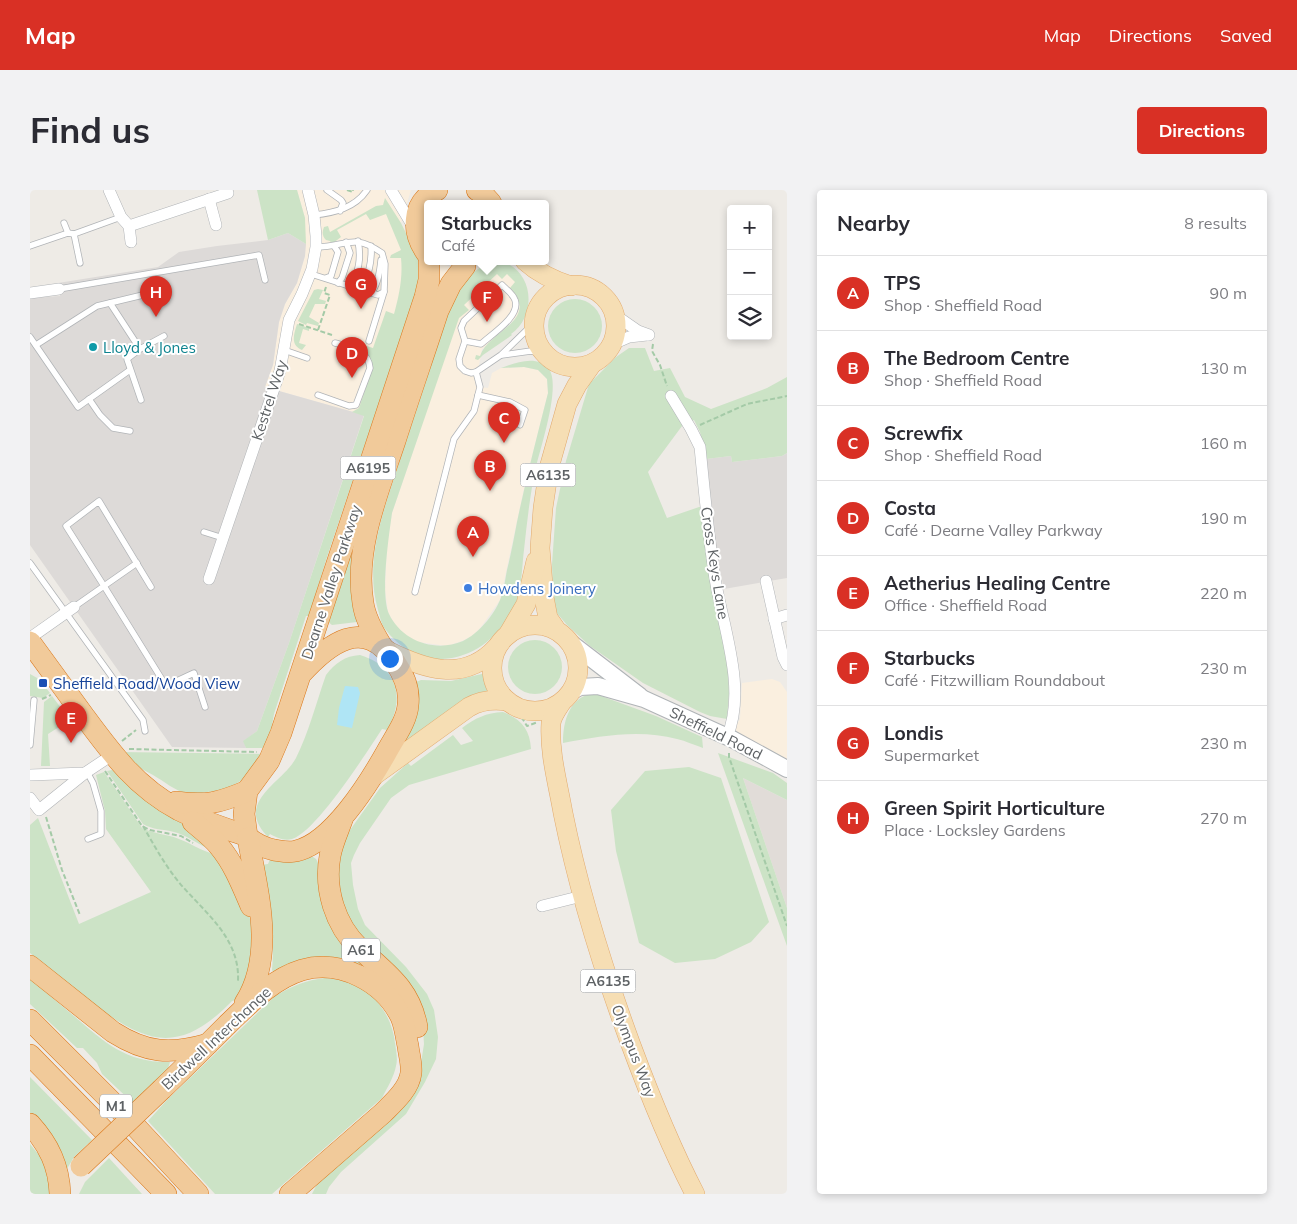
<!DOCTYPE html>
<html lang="en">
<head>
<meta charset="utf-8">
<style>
  :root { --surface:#fff; --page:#f2f2f3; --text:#2b2b33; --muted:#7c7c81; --line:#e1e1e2; --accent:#d93025 }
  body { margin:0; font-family:Mulish,sans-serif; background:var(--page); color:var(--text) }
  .controls { position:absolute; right:15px; top:15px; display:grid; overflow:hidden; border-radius:5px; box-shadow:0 2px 8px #0003 }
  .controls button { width:45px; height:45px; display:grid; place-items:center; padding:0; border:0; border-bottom:1px solid var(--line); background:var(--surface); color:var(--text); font:25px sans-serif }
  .you { position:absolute; left:359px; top:468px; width:18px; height:18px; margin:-12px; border:4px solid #fff; border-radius:50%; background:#1a73e8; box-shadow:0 0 0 8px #1a73e833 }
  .badge { display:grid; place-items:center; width:32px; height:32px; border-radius:50%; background:var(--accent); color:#fff; font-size:16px; font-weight:700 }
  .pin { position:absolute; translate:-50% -41px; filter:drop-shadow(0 1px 2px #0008) }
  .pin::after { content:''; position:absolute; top:26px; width:18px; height:15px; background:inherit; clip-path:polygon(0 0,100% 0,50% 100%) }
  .popup { position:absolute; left:394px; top:10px; width:125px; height:65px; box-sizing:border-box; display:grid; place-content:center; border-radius:5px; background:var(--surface); filter:drop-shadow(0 1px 4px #0005); font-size:16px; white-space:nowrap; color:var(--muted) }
  .popup b { font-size:19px; color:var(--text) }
  .popup::after { content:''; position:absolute; left:50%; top:100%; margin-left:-10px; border:10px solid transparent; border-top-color:var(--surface) }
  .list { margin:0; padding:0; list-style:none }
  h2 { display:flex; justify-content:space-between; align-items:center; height:65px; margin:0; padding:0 20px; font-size:21px }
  h2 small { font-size:16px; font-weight:400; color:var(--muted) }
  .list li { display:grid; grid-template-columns:32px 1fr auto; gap:15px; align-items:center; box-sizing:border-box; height:75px; padding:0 20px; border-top:1px solid var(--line) }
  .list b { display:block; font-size:19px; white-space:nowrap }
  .list p { margin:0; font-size:16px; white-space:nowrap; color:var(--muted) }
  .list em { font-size:16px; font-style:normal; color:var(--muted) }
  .icon { flex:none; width:28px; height:28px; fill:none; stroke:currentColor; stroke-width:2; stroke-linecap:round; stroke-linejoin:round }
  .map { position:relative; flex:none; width:757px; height:1004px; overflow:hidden; border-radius:5px }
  header { display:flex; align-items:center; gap:30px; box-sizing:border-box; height:70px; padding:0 25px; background:var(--accent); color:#fff }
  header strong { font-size:24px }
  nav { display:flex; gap:28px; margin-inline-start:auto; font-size:18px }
  .intro { display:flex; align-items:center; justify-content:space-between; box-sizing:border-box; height:120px; padding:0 30px }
  h1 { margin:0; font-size:35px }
  .button { padding:12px 22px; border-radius:5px; background:var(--accent); color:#fff; font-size:18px; font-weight:700 }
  main { display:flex; gap:30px; padding:0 30px }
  aside { flex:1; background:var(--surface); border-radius:5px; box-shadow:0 2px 8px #0003 }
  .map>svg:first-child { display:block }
  .commercial { fill:#faefdf }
  .industrial { fill:#dddad8 }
  .education { fill:#e1dcd8 }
  .green { fill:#cce3c6 }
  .water { fill:#afe5f5 }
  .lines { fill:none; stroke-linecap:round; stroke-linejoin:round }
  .lane-casing { stroke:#b1b4b7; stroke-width:7 }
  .street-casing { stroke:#b1b4b7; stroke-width:12 }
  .secondary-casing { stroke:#b0b4b7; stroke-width:18 }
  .primary-casing { stroke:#e2a96c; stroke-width:20 }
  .highway-casing { stroke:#db781a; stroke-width:22 }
  .path { stroke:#a4caa7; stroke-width:2; stroke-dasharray:5 2.5; stroke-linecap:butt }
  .lane { stroke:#fff; stroke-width:5.5 }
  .street { stroke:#fff; stroke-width:11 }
  .secondary { stroke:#fff; stroke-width:16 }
  .primary { stroke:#f6deb4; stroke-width:19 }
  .highway { stroke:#f1ca9a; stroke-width:21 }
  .highway-bridge-casing { stroke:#db781a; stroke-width:22; stroke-linecap:butt }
  .highway-bridge { stroke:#f1ca9a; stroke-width:21 }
  .culture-dot { fill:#0f9aa8; stroke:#fff; stroke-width:2 }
  .shop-dot { fill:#3f7fe0; stroke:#fff; stroke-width:2 }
  .transit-dot { fill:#1a4fb4; stroke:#fff; stroke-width:2 }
  .labels { text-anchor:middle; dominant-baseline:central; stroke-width:4; stroke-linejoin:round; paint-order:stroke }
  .shield { fill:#fff; stroke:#8e9193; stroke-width:1 }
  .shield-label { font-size:14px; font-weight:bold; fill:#5e6265 }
  .culture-label { font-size:15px; fill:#0d838f; stroke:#fff; text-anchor:start }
  .street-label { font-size:15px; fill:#5e6265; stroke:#fff }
  .shop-label { font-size:15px; fill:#366cbe; stroke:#fff; text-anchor:start }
  .transit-label { font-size:15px; fill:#164399; stroke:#fff; text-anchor:start }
</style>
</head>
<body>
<header>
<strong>Map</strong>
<nav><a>Map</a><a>Directions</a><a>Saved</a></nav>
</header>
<div class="intro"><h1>Find us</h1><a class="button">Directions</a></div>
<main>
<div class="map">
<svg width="757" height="1004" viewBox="0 0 757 1004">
  <rect width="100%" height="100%" fill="#eeebe6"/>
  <g class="commercial">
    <path d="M267 0H381L371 33 380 49 401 71 442 83 471 80 483 84 492 101 491 123 452 159 445 196 458 198 462 183 471 178 494 177 508 180 517 189 518 203 495 294 470 410 451 437 442 446 432 451 417 456 388 452 375 445 365 435 358 422 355 400 357 355 362 323 390 241 235 197 243 175 249 132 255 114 267 93 275 66V28Z"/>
    <path d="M742 489 750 492 757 502V570L707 542 705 537 710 529 712 493Z"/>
  </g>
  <g class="industrial">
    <path d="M258 43 276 54 275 66 267 93 255 114 249 132 243 175 235 197 334 225 259 453 227 541 214 551 216 558 142 557 0 355V108L30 106 28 93 128 77 149 62 187 56 238 50Z"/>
    <path d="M757 263V388L694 399 687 366 676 269 701 266 702 272 752 266Z"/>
  </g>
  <path class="education" d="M713 588 757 610V718Z"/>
  <g class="green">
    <path d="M227 0H267L275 28 276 54 258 43 238 50Z"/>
    <path d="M355 8 371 33 388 67 391 88 297 367 279 426H276L244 524 241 541 233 558H216L213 551 227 541 259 453 334 226 322 222 329 218 343 176 335 160 324 155V152L343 158 356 121 364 124C369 106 373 87 371 68H360L361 65 371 60 356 24 340 30 336 24 307 40 311 47 302 54 300 51 296 50C292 46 292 42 294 37L298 36 300 42 346 16 353 15Z"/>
    <path d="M473 72C504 82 507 126 481 144L482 145 453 165 448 170 445 169 446 165 450 166C458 141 511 130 480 98L485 92 477 84 472 89 467 84 434 115 439 120 429 128 362 323C359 345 350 405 359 424 372 451 405 463 433 451 448 444 464 425 470 410 474 401 475 390 477 380 481 364 484 348 487 332 496 289 507 246 518 203L517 189 508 180 494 177 471 178C485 173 507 164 519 179 531 196 511 256 506 277 500 304 497 332 494 360 492 375 492 401 485 415 470 445 447 467 412 469 389 471 369 457 355 439 351 434 350 426 348 420 334 372 353 322 368 276 386 222 404 167 421 113 434 90 445 73 473 72Z"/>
    <path d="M288 99 293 100 289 109 296 111 295 114H285L279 127 289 133 288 136 277 133 276 135 268 131 284 100Z"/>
    <circle cx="545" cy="136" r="27"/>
    <path d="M267 134 279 138V141L273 139 269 153 276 155 272 160C260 155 264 144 267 134Z"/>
    <path d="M599 158H615L624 181 640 178 655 207 681 219 737 198 757 187V263L752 266 702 272 701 266 676 269 670 242 664 230 652 236 618 282 637 328 672 316 678 380 698 477 699 504 697 529 680 526 670 522 613 493 560 456 537 435 526 422 523 408 522 374 526 318 536 271 559 194 586 167Z"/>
    <path d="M321 351 325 353 322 404 327 432 302 435 296 430Z"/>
    <circle cx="505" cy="477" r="27"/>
    <path d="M330 465C367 476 376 508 357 540L352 539C337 562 286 642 262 649 254 651 248 648 240 644L238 647C230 639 223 628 227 616 234 597 256 586 266 568 279 542 286 513 296 485 305 473 315 466 330 465Z"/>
    <path d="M456 483 461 497 460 501 452 502 377 553 372 548 386 492 391 490 421 491Z"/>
    <path d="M0 484 9 489 20 503 13 508 0 506Z"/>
    <path d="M563 503 626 526 672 547 673 558C664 555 656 551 647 549 610 539 570 546 533 553 533 531 539 508 563 503Z"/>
    <path d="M22 506 40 530 18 544 20 576H11L14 512Z"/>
    <path d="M473 522C491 529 500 539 501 559L379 595 361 608 330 653 324 665 321 673 323 695 328 719 335 735 376 777 397 804 404 820 408 847 406 869 395 892 376 924 311 982 299 997 296 1004H282L286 996 302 975 389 886 394 854 393 838 317 731 305 685 315 647 350 598 378 573 381 576 423 545 431 555 443 551 432 538C445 528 456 523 473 522Z"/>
    <path d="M88 562 236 564C219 587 206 599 177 602 171 603 163 605 157 604 144 600 135 592 123 585 107 576 101 575 88 562Z"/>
    <path d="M688 563 743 583 757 593V610L713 588 757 718V756Z"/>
    <path d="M659 577 691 588 739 732 721 752 685 769 645 773 609 753 586 661 581 620 615 581Z"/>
    <path d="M82 580 86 581 154 631 177 658C166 653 156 645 144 642 133 639 123 640 113 634L77 581Z"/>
    <path d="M74 582 112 638C124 644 137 644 149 649 163 654 170 661 185 664L217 717 223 741 221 778 206 810 202 811C149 866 115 854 60 811 40 795 20 780 0 763V635L8 628 49 734 121 702 76 639 75 621 66 585Z"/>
    <path d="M241 667H283L286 669 347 780 244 783 242 780C246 744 237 710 230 675L238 674Z"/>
    <path d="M0 788C15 801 29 814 44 826 75 853 97 873 140 872L137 882 104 914 72 884 67 873 53 858H47L0 814Z"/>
    <path d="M295 788C302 789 308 789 314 791 343 798 362 825 365 853 366 860 368 869 366 876 364 887 357 898 352 908L242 1004H185L118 931 136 911 245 806C262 796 276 790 295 788Z"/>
    <path d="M0 887 62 950 44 967 34 984 0 927Z"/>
    <path d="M0 954 14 971 22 1004H0Z"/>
    <path d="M79 968 112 1004H49L55 992Z"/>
  </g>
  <path class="water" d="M315 496 328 497 330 503 322 538 307 535 309 518Z"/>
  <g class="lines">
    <g class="lane-casing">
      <g id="lane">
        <path d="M297 0 311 10 313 13 310 21"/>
        <path d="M284 25C304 23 325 18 337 0"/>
        <path d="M34 33 38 43"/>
        <path d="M0 56 38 43 44 44"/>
        <path d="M50 73 44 44 91 27"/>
        <path d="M281 84 341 103 348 105 354 102 355 74 352 63C322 42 317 57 286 57"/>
        <path d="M296 88 301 86 308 62 304 56"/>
        <path d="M308 93 312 88 320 63 316 52"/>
        <path d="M318 96C330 85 331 66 328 51"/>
        <path d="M29 99 229 65 235 90"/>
        <path d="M329 99C339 89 342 70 341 56"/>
        <path d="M341 103C348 95 350 81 351 70"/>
        <path d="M80 113 110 159"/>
        <path d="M0 147 48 217 100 180"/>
        <path d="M339 151 354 102"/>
        <path d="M435 151 451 154C462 144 491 126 485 110 483 104 476 99 472 95L434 131 431 138 435 151 429 169 430 176 435 181 441 183 446 182 471 165 504 133"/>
        <path d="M6 155 67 116 117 104"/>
        <path d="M254 160 277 168"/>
        <path d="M472 165 501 161 514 164"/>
        <path d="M288 205 319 216 326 215 340 178C338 159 320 157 305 153"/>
        <path d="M448 205 480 212 495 220 490 235"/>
        <path d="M59 209 70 225 83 238 100 241"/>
        <path d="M111 210 97 169 110 159 134 146"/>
        <path d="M174 342 193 348"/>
        <path d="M0 373 113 530 115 541"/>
        <path d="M107 373 74 396 136 496 164 483 175 517"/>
        <path d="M385 402 424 249 444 221 450 197 446 182"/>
        <path d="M44 417 74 396 36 336 69 311 121 397"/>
        <path d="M0 555 4 510"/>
        <path d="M57 582 63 593 71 621V644L58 649"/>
      </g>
    </g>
    <g class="street-casing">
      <g id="street">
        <path d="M79 0 91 27 99 36 198 3"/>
        <path d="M361 0 384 38"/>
        <path d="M179 9 186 35"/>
        <path d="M99 36 101 52"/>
        <path d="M0 103 29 99"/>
        <path d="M585 125 608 141 619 145"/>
        <path d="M583 154 599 147 617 145"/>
        <path d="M641 206 661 239 670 257C674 299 678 341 684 382 691 433 718 497 697 547"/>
        <path d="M179 389 250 181 259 130 272 104 282 79 286 57V46L284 25 278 0"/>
        <path d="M736 391 753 467 757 475"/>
        <path d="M744 429 757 425"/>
        <path d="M0 448 44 417"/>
        <path d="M0 585 55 583 82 565"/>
        <path d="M0 608 9 620 55 583"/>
        <path d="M512 716 552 706"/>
      </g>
    </g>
    <g class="secondary-casing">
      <g id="secondary">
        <path d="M541 453 610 506"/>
        <path d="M541 502 550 497 568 496 614 509 702 549 757 579"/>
      </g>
    </g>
    <g class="primary-casing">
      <g id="primary">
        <path d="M495 71C507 82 525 91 541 96"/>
        <circle cx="545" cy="136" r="41"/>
        <circle cx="505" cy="478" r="43"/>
        <path d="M525 438 518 428 514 407 510 358 513 318 519 278 537 214 547 195 562 174"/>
        <path d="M479 443 496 414 506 371"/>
        <path d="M358 461C394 479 434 493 466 458"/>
        <path d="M531 513C527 519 522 526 521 533 519 563 528 594 533 623 549 702 573 779 601 855 620 906 640 956 665 1004"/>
        <path d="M342 587 439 517C451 510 463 509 477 511"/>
      </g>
    </g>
    <g class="highway-casing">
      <g id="highway">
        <path d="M447 0 452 3 461 13"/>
        <path d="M398 65C382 44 380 14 407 0"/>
        <path d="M0 452C18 477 36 501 54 526 82 564 106 597 149 620 171 631 194 638 217 646"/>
        <path d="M351 455C343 442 335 428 333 413 324 359 348 302 365 251 379 207 394 164 408 121L421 94 435 76"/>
        <path d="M270 485C298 454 334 425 365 472 374 485 380 499 378 515 377 531 364 548 356 563 339 593 302 653 266 661 259 663 251 661 244 660 235 658 223 653 217 646L214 624 217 601 239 571 251 543 395 107 399 90V71"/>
        <path d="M146 612C176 616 189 613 217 601"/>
        <path d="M312 630C308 641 302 654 300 666 294 699 305 735 329 758 356 783 380 798 387 837"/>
        <path d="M163 632C171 639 182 647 189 656 204 674 212 695 221 716"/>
        <path d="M0 776 83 842C116 863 140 865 178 854"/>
        <path d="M215 813C246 764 227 701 218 648"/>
        <path d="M0 830 92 922 168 1004"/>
        <path d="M0 865 136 1004"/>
        <path d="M132 899C154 878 175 857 197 835 219 814 242 789 272 780 311 769 354 792 371 827 375 836 376 847 378 856 379 865 382 874 381 883 379 899 364 912 353 923L260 1004"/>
        <path d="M0 934C19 955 29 976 30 1004"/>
      </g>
    </g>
    <g class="path">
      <path d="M317 0 323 2V0"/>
      <path d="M269 134 302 145"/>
      <path d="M288 140 300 105 294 103 296 97"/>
      <path d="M623 154 622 161 630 175 637 196"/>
      <path d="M315 173 318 165"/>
      <path d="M670 235 717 214 757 206"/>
      <path d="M12 509 21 505"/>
      <path d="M485 523 492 528 497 536 508 532"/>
      <path d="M92 551 106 540"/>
      <path d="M99 559 227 562"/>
      <path d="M699 563V567L757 736"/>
      <path d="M75 581 112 636 120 640 151 646 163 653"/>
      <path d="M16 627 32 680 50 725"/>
      <path d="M113 636C125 657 137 679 153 697 178 725 210 750 208 791"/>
    </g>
    <use href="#lane" class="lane"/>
    <use href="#street" class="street"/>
    <use href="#secondary" class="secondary"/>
    <use href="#primary" class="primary"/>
    <use href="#highway" class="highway"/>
    <g class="highway-bridge-casing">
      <path id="highway-bridge" d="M51 976 132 899"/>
    </g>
    <use href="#highway-bridge" class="highway-bridge"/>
  </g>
  <circle class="culture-dot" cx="63" cy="157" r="5"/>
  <circle class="shop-dot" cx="438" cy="398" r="5"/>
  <rect class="transit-dot" x="8" y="488" width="10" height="10" rx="2.5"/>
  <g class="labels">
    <g class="shield">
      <rect x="310.5" y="266.5" width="55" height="23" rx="4"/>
      <rect x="490.5" y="273.5" width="55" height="23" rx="4"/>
      <rect x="312" y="748.5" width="38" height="23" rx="4"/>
      <rect x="550.5" y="779.5" width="55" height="23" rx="4"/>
      <rect x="70" y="904.5" width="32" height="23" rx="4"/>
    </g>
    <g class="shield-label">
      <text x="338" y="278">A6195</text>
      <text x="518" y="285">A6135</text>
      <text x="331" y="760">A61</text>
      <text x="578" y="791">A6135</text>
      <text x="86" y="916">M1</text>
    </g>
    <g class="culture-label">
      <text x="73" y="157">Lloyd &amp; Jones</text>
    </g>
    <g class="street-label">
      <text transform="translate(239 210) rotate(-72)">Kestrel Way</text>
      <text transform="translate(685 373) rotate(81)">Cross Keys Lane</text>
      <text transform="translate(301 392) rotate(-72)">Dearne Valley Parkway</text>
      <text transform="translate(686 543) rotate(26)">Sheffield Road</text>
      <text transform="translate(186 848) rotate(-43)">Birdwell Interchange</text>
      <text transform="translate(604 861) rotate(69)">Olympus Way</text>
    </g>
    <g class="shop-label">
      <text x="448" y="398">Howdens Joinery</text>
    </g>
    <g class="transit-label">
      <text x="23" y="493">Sheffield Road/Wood View</text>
    </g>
  </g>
</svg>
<div class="controls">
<button>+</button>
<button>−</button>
<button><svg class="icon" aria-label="layers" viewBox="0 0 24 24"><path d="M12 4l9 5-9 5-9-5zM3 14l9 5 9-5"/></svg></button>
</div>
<div class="you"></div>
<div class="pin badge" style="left:443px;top:367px">A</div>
<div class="pin badge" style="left:460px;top:301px">B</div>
<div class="pin badge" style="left:474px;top:253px">C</div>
<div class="pin badge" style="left:322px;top:188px">D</div>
<div class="pin badge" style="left:41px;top:553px">E</div>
<div class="pin badge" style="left:457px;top:132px">F</div>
<div class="popup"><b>Starbucks</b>Café</div>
<div class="pin badge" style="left:331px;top:119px">G</div>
<div class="pin badge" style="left:126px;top:127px">H</div>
</div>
<aside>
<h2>Nearby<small>8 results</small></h2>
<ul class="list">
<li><span class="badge">A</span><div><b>TPS</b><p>Shop · Sheffield Road</p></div><em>90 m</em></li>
<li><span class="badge">B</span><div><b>The Bedroom Centre</b><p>Shop · Sheffield Road</p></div><em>130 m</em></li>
<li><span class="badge">C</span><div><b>Screwfix</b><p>Shop · Sheffield Road</p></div><em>160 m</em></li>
<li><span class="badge">D</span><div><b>Costa</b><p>Café · Dearne Valley Parkway</p></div><em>190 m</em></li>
<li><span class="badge">E</span><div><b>Aetherius Healing Centre</b><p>Office · Sheffield Road</p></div><em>220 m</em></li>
<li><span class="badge">F</span><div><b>Starbucks</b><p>Café · Fitzwilliam Roundabout</p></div><em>230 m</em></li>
<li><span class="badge">G</span><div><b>Londis</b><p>Supermarket</p></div><em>230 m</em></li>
<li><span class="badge">H</span><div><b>Green Spirit Horticulture</b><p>Place · Locksley Gardens</p></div><em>270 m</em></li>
</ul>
</aside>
</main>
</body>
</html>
